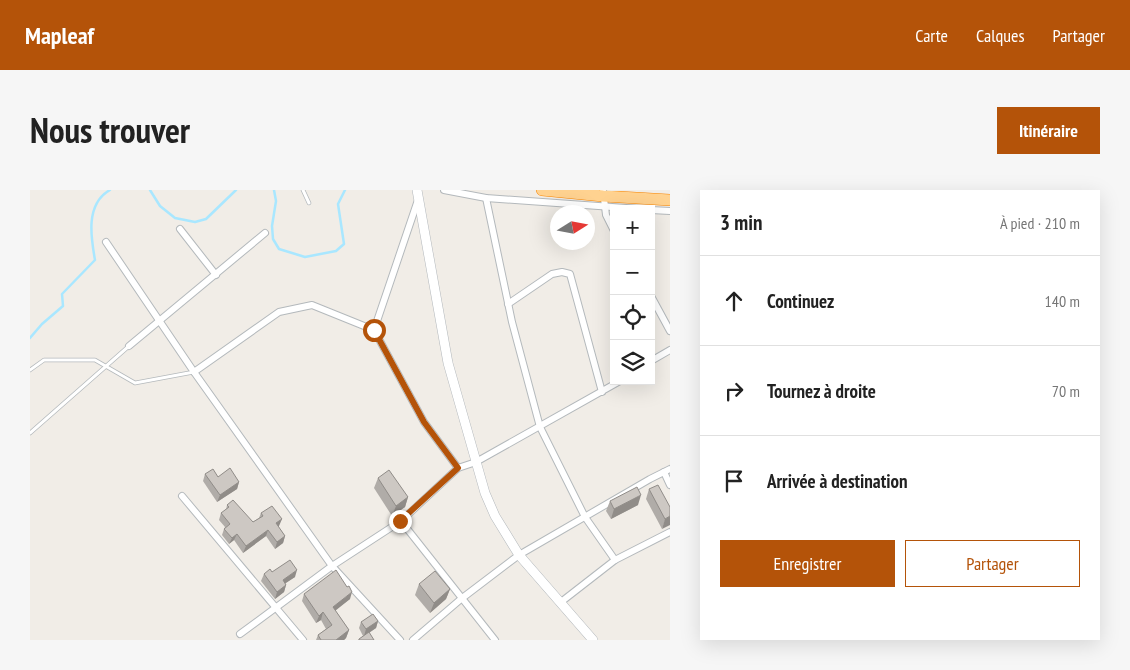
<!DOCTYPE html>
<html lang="fr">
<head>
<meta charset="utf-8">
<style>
  :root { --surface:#fff; --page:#f6f6f6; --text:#222; --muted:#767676; --line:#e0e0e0; --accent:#b45309 }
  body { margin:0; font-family:"PT Sans Narrow",sans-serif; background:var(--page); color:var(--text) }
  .controls { position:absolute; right:15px; top:15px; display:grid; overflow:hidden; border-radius:0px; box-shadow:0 5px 20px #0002 }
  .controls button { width:45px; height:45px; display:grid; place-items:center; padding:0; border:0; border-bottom:1px solid var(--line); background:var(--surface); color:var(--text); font:25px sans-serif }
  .compass { position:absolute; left:520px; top:15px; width:45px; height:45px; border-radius:50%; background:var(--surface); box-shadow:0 5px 20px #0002; rotate:79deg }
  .stop { position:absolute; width:15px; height:15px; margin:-11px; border:4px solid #b45309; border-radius:50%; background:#fff }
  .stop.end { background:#b45309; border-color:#fff; box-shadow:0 1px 5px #0008 }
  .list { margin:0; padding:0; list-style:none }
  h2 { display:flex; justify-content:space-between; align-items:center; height:65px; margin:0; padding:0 20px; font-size:21px }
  h2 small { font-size:16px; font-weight:400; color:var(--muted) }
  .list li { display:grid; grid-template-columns:32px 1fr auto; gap:15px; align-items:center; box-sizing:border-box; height:90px; padding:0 20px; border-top:1px solid var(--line) }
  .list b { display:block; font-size:19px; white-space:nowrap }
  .list em { font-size:16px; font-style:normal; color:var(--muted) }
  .actions { display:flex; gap:10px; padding:15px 20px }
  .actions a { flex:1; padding:11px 0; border:1px solid var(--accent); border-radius:0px; text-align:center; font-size:18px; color:var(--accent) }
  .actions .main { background:var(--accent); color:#fff }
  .icon { flex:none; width:28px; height:28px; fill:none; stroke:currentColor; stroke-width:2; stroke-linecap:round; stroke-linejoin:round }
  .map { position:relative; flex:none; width:640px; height:450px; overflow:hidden; border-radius:0px }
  header { display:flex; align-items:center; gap:30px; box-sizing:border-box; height:70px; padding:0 25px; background:var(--accent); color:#fff }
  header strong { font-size:24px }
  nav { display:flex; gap:28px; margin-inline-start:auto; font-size:18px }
  .intro { display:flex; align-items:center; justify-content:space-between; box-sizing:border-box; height:120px; padding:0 30px }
  h1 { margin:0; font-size:35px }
  .button { padding:12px 22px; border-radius:0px; background:var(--accent); color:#fff; font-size:18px; font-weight:700 }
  main { display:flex; gap:30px; padding:0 30px }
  aside { flex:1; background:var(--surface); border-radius:0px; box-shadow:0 5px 20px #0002 }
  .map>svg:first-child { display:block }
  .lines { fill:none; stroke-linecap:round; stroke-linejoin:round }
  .stream { stroke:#a9e7ff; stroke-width:2.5 }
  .lane-casing { stroke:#b4b9bc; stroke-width:4.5 }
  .street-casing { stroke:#b4b9bc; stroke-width:8 }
  .secondary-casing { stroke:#b3b8bc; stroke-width:10 }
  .highway-casing { stroke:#f88500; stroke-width:12 }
  .lane { stroke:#fff; stroke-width:3 }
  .street { stroke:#fff; stroke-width:6 }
  .secondary { stroke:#fff; stroke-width:9 }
  .highway { stroke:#ffd290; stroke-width:11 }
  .wall { fill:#b0aca8 }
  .shaded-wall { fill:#908c88 }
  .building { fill:#cdc8c3; stroke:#908c88 }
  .route { stroke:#b45309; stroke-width:6 }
</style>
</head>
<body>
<header>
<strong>Mapleaf</strong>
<nav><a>Carte</a><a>Calques</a><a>Partager</a></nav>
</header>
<div class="intro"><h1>Nous trouver</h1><a class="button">Itinéraire</a></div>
<main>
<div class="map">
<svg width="640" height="450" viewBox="0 0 640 450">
  <rect width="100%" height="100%" fill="#f1ede7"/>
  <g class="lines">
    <g class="stream">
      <path d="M120 0 130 16 145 28 165 32 176 29 206 0"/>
      <path d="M244 0 246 11 242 36 243 49 249 59 275 67 306 61 314 54 308 14 315 0"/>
      <path d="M0 148 12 134 33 116 32 104 65 70C61 48 55 14 80 0"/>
    </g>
    <g class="lane-casing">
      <g id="lane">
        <path d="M273 0 279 13"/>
        <path d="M0 180 14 170H65L105 193 164 182"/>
        <path d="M0 243 99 156"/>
      </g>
    </g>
    <g class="street-casing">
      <g id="street">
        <path d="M414 0 456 8 610 19"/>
        <path d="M573 0 576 25 584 41"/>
        <path d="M456 8 482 132 510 237 555 327 585 370"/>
        <path d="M388 10 344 140 394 232 428 278"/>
        <path d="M621 20 640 21"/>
        <path d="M150 39 186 85"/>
        <path d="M76 52 164 182 302 376 370 450"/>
        <path d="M621 106 640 141"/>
        <path d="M478 114 522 84 532 82 540 84 572 202"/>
        <path d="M99 156 235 43"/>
        <path d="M621 171 640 160"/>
        <path d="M164 182 249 122 282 115 344 140"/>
        <path d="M634 282 640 295"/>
        <path d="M152 306 273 450"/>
        <path d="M371 331 465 450"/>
        <path d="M531 412 585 370 640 342"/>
        <path d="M210 444 302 376 371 331 428 278 446 272 590 191"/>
        <path d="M383 450 431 409 489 365 620 289 640 279"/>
      </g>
    </g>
    <g class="secondary-casing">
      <path id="secondary" d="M387 0 418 173 455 303 465 326 489 365 563 450"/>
    </g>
    <g class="highway-casing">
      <path id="highway" d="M512 0 573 6 640 10"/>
    </g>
    <use href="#lane" class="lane"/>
    <use href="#street" class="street"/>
    <use href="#secondary" class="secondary"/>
    <use href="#highway" class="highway"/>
  </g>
  <g class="wall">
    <path d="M175 284 188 287 209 292 207 299 187 312 173 291Z"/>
    <path d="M348 288 378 307 375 317 362 326 344 298Z"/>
    <path d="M619 299 640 317 632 339 616 309Z"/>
    <path d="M580 311 608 315 581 329 576 321Z"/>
    <path d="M197 315 223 332 229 328 231 323 252 329 248 336 255 346 253 353 245 359 236 346 213 363 204 350 199 354 192 345 194 339 195 337 189 330 191 323 196 320Z"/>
    <path d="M242 382 265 387 255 393 256 395 254 402 245 409 231 391 234 384Z"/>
    <path d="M389 394 420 399 416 409 400 423 385 405Z"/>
    <path d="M274 404 320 409 305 420 319 440 316 448 314 450H286L288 445 296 439 291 430 286 433 272 411Z"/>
    <path d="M348 431 346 438 339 443 344 450H328L333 446 329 438 331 432Z"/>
  </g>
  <g class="shaded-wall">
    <path d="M209 292 207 299 187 312 190 305Z"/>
    <path d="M611 305 608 315 581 329 584 319Z"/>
    <path d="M378 307 375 317 362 326 366 316Z"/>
    <path d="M640 326V335L632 339 635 329Z"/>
    <path d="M252 329 249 336 244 340 246 333Z"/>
    <path d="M238 340 236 346 213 363 216 356Z"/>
    <path d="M207 344 204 350 199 354 202 348Z"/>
    <path d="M255 346 253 353 245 359 247 352Z"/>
    <path d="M267 380 265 387 250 397 253 390Z"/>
    <path d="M256 395 254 402 245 409 247 402Z"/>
    <path d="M420 399 416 409 400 423 404 413Z"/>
    <path d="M322 402 320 409 300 425 303 417Z"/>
    <path d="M293 422 291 430 286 433 289 426Z"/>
    <path d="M348 431 346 438 334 446 336 439Z"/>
    <path d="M319 440 316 448 314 450H306Z"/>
  </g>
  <g class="building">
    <path d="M200 278 209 292 190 305 175 284 183 279 188 287Z"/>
    <path d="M359 280 378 307 366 316 348 288Z"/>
    <path d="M628 295 640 317V326L635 329 619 299Z"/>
    <path d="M607 297 611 305 584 319 580 311Z"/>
    <path d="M203 310 223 332 233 326 231 323 242 316 252 329 246 333 255 346 247 352 238 340 216 356 207 344 202 348 194 339 200 334 191 323 199 317 197 315Z"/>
    <path d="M260 370 267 380 253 390 256 395 247 402 234 384 240 379 242 382Z"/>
    <path d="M306 380 317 397 319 396 322 402 303 417 319 440 306 450H291L288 445 302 435 293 422 289 426 274 404Z"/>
    <path d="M405 381 420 399 404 413 389 394Z"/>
    <path d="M343 424 348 431 336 439 331 432Z"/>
    <path d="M339 442 344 450H329V449Z"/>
  </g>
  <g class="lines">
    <path class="route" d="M344 140 394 232 428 278 370 331"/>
  </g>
</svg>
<div class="controls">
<button>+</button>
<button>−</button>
<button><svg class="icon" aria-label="locate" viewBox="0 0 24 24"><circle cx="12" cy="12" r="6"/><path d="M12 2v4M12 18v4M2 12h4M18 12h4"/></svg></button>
<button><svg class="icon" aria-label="layers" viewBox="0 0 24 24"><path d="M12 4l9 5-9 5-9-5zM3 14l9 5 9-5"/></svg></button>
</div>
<svg class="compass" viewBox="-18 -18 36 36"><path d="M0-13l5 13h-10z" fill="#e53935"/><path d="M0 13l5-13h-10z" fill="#767676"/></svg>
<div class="stop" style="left:344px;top:140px"></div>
<div class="stop end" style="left:370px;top:331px"></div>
</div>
<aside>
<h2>3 min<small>À pied · 210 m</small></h2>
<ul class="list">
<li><svg class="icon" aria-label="ahead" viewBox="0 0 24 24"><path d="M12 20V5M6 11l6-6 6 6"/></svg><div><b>Continuez</b></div><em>140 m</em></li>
<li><svg class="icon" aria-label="right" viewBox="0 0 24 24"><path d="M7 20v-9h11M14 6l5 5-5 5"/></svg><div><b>Tournez à droite</b></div><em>70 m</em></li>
<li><svg class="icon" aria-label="arrive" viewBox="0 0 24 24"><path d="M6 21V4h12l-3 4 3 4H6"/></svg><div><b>Arrivée à destination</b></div></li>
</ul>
<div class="actions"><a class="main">Enregistrer</a><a>Partager</a></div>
</aside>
</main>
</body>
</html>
